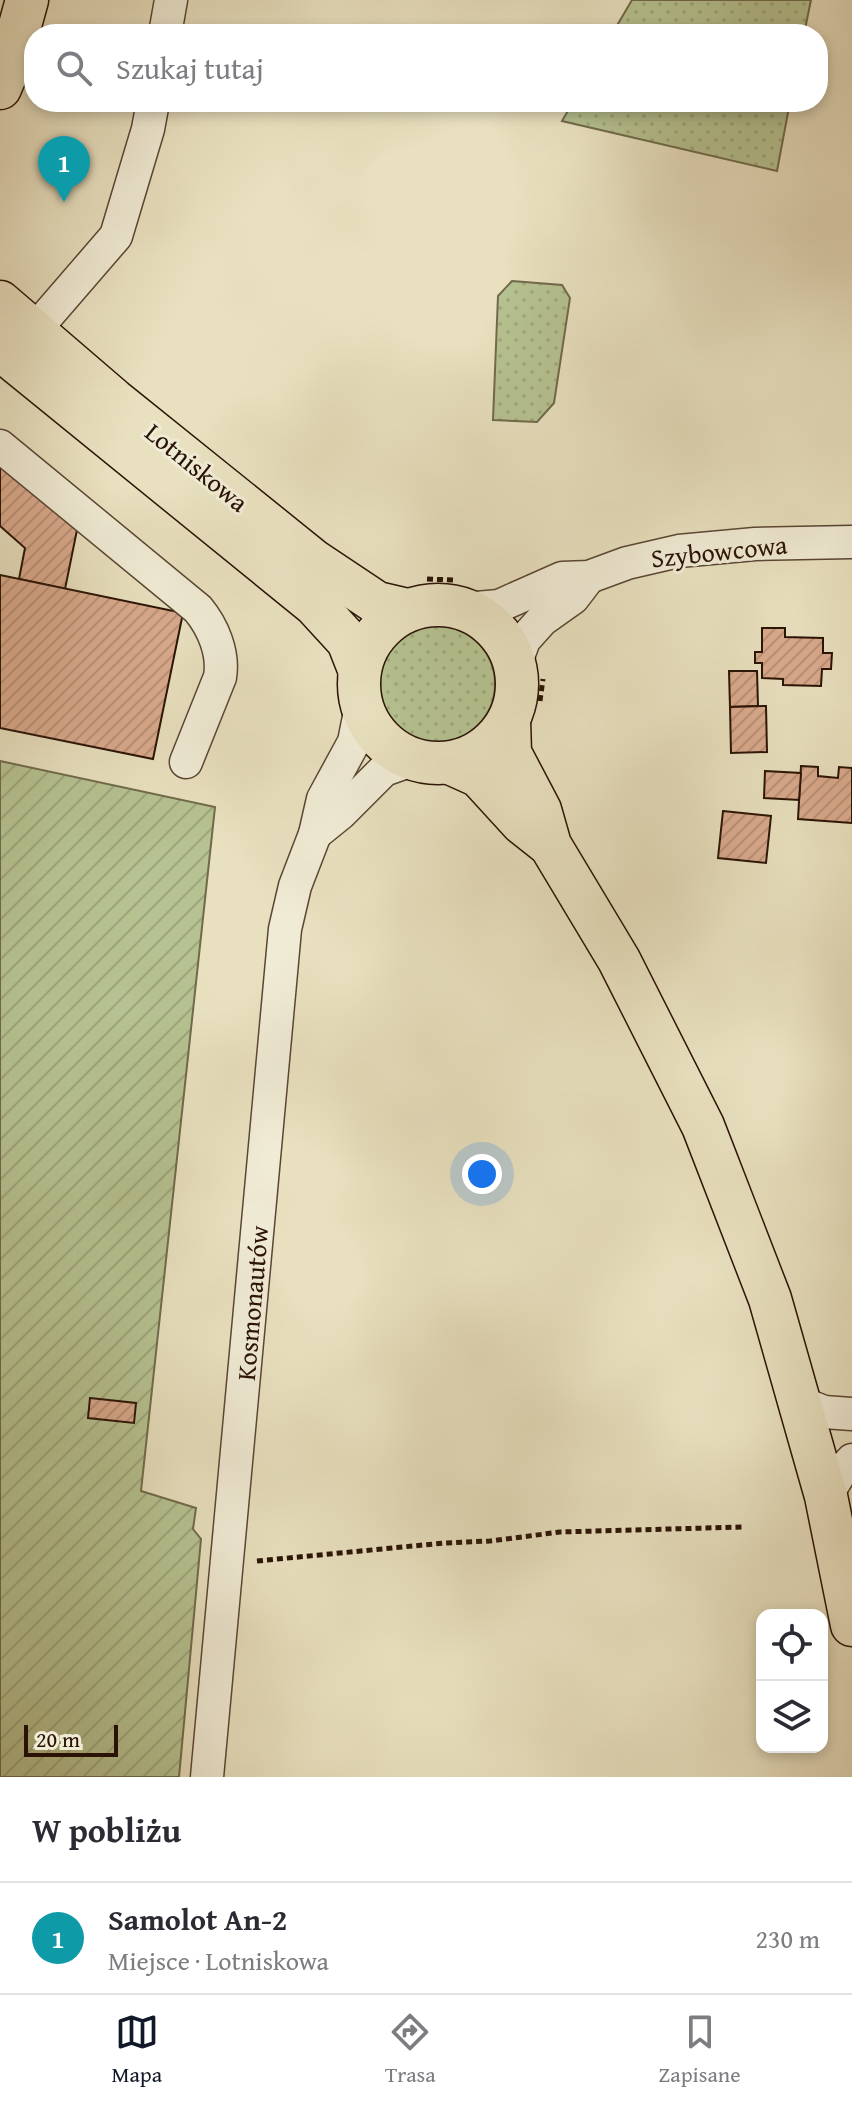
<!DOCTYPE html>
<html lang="pl">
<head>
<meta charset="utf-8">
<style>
  :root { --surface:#fff; --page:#f2f2f3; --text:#2b2b33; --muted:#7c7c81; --line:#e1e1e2; --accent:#111827 }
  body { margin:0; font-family:"Gentium Book Plus",serif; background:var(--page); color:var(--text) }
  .controls { position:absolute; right:24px; bottom:24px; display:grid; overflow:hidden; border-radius:16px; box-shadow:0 4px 12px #0003 }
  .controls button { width:72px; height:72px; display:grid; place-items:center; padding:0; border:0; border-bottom:2px solid var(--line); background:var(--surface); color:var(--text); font:40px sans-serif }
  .scale { position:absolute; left:24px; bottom:20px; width:94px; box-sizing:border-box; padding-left:8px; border:4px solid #2a1305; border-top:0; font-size:22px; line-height:28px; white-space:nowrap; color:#2a1305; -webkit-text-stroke:6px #f0ebd5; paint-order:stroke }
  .you { position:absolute; left:482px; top:1174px; width:28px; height:28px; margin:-20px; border:6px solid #fff; border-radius:50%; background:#1a73e8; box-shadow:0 0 0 12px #1a73e833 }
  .badge { display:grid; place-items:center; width:52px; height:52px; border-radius:50%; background:var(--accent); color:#fff; font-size:26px; font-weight:700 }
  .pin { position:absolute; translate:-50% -66px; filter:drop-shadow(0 2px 4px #0008) }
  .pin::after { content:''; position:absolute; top:42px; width:28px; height:24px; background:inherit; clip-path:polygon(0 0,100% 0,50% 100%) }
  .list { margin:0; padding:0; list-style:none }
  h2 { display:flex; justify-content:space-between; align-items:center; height:104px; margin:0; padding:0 32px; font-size:34px }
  h2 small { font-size:26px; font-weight:400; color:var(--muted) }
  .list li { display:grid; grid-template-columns:52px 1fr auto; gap:24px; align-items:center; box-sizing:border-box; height:112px; padding:0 32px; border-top:2px solid var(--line) }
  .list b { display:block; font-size:30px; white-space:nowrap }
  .list p { margin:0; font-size:26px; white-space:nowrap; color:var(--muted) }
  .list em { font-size:26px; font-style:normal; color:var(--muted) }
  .icon { flex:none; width:44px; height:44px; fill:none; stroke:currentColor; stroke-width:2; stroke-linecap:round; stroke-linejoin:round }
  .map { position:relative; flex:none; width:852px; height:1777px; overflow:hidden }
  .search { position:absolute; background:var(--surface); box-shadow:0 4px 12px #0003; left:24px; right:24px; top:24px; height:88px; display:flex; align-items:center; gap:20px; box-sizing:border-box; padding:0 28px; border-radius:32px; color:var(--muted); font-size:30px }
  .sheet { height:216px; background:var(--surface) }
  nav { display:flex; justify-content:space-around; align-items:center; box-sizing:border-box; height:112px; border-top:2px solid var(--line); background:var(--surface); font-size:22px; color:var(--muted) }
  nav a { display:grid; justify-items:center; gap:4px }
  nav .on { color:var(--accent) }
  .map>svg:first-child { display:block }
  .grass { fill:url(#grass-dots); stroke:#706a4b; stroke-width:2 }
  .garden { fill:url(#garden-furrows); stroke:#706a4b; stroke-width:2 }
  .building { fill:url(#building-hatch); stroke:#2a1305; stroke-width:2 }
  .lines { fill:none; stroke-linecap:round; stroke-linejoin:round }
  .minor-casing { stroke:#5a4634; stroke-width:35 }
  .major-casing { stroke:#2a1305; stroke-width:45 }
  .path { stroke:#2a1305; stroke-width:5; stroke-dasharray:6 4; stroke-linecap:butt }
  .minor { stroke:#f0ebd5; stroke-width:32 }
  .major { stroke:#e8e0bf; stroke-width:42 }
  .labels { text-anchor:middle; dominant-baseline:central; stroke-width:6; stroke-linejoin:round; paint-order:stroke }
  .street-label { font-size:26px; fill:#2a1305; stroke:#f0ebd5 }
</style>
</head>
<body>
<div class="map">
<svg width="852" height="1777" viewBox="0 0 852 1777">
  <defs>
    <pattern id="grass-dots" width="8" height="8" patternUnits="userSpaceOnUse" patternTransform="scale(2)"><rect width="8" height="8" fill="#b6c291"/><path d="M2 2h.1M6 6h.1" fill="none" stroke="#9da67c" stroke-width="1.8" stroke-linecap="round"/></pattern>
    <pattern id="garden-furrows" width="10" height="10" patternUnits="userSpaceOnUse" patternTransform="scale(2)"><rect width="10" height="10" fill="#b6c291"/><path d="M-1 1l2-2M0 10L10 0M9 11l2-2" fill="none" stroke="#9da67c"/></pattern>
    <pattern id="building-hatch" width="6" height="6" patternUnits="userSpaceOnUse" patternTransform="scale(2)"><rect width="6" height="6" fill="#d9a98c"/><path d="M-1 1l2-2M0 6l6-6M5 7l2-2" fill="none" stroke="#ba9177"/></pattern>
  </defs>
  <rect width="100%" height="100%" fill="#e8e0bf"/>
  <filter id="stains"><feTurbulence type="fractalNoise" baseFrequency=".0025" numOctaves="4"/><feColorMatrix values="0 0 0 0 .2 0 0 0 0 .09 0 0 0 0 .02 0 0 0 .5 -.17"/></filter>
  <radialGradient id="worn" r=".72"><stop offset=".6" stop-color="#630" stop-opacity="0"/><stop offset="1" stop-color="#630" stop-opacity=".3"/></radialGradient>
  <g class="grass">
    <path d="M632 0H811L804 34H612Z"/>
    <path d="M573 102H790L777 171 562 121Z"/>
    <path d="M512 281 562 285 570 298 554 403 537 422 493 420 498 296Z"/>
    <circle cx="437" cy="684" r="58"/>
  </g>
  <path class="garden" d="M0 761 215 807 141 1491 196 1508 193 1529 201 1539 179 1777H0Z"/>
  <g class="building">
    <path d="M0 464 77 530 65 589 19 579 25 548 0 526Z"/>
    <path d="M0 575 183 613 153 759 0 728Z"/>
    <path d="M762 628H785V637L823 638V653H832L831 669H822L821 686 783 685V679L762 678V663H755V652H762Z"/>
    <path d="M729 671H757L758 706 730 707Z"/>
    <path d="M766 706 767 752 731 753 730 707Z"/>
    <path d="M801 766 818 767V776L838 778 839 767 852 768V823L798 819Z"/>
    <path d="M765 771 801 773 799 800 764 798Z"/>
    <path d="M723 811 771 816 766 863 718 858Z"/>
    <path d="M90 1398 136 1403 134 1423 88 1418Z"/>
  </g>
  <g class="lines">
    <g class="minor-casing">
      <g id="minor">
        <path d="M165 34 171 0"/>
        <path d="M21 346 116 236 148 129 153 102"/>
        <path d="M0 446 198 609C213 627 224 653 220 677L186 762"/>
        <path d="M465 609 499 606 562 578 589 577 627 563 679 551 755 544 852 542"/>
        <path d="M515 665 524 640 542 620 573 598 589 577"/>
        <path d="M315 834 341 813 384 770 412 760"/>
        <path d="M801 1403 824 1412 852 1414"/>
        <path d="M826 1496 840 1473 852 1460"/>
        <path d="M207 1777 285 929 295 886 315 834 323 799 354 742 361 707"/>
      </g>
    </g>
    <g class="major-casing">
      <g id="major">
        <path d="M0 88 8 69 27 0"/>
        <path d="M0 302 114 400 314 561 377 603 407 610"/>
        <path d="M0 349 315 605 348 641 359 669"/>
        <circle cx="438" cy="684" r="79"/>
        <path d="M509 720 510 753 540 810 550 845 619 960 703 1126 770 1299 826 1496 852 1625"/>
        <path d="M450 763 479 776 522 823 546 842"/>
      </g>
    </g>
    <g class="path">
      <path d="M427 579 453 580"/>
      <path d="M540 701 543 679"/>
      <path d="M257 1561 444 1543 490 1541 560 1532 743 1527"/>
    </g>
    <use href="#minor" class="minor"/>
    <use href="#major" class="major"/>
  </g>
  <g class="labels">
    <g class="street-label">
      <text transform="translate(197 467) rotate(39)">Lotniskowa</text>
      <text transform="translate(719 551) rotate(-6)">Szybowcowa</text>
      <text transform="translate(252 1303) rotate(-85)">Kosmonautów</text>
    </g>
  </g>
  <rect width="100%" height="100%" filter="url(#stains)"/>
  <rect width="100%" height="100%" fill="url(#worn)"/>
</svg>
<div class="controls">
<button><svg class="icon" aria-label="locate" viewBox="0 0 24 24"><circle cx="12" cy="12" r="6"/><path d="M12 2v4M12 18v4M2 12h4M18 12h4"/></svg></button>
<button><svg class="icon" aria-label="layers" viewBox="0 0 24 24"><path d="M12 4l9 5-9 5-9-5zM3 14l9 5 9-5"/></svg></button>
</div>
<div class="scale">20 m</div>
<div class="you"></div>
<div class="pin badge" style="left:64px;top:202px;background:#0f9aa8">1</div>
<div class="search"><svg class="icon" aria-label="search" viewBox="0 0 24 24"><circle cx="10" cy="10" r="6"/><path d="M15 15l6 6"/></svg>Szukaj tutaj</div>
</div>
<section class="sheet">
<h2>W pobliżu<small></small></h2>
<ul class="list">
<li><span class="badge" style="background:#0f9aa8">1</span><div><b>Samolot An-2</b><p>Miejsce · Lotniskowa</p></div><em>230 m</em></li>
</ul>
</section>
<nav>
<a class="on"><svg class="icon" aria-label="map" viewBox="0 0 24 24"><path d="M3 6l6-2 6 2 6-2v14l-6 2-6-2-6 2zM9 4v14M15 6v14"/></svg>Mapa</a>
<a><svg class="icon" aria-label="directions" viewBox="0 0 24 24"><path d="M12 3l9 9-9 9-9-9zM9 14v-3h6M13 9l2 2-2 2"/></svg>Trasa</a>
<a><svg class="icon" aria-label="saved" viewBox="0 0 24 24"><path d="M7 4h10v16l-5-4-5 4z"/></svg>Zapisane</a>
</nav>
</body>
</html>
